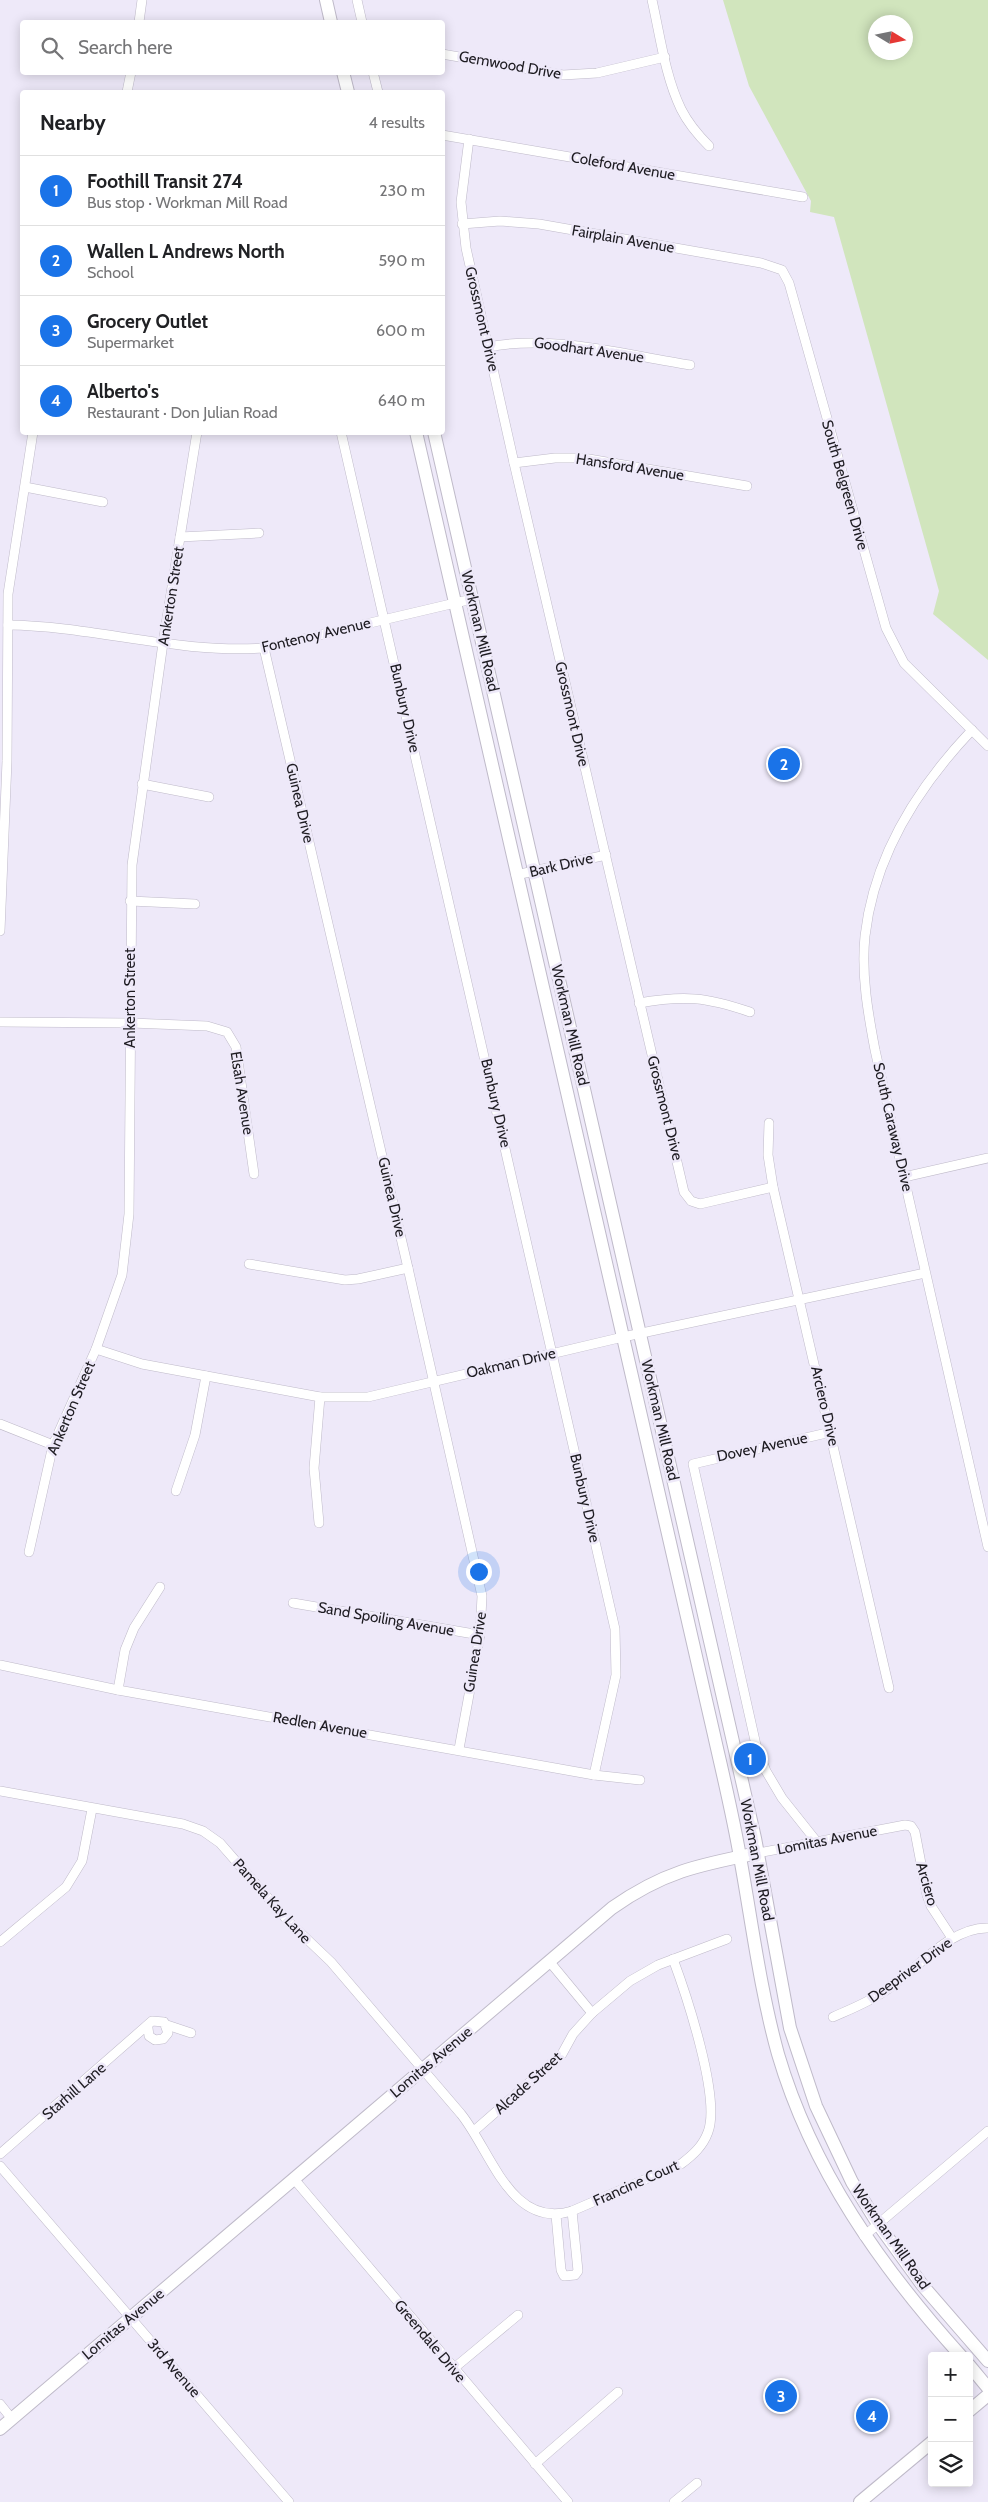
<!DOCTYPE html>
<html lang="en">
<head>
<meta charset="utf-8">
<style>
  :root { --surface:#fff; --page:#f2f2f2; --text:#202124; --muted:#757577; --line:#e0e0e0; --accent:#1a73e8 }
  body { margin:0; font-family:Cabin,sans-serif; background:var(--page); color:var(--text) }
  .controls { position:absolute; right:15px; bottom:15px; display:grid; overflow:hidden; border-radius:5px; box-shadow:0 2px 12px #0003 }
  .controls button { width:45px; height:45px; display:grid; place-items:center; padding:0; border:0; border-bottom:1px solid var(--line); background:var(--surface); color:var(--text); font:25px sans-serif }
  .compass { position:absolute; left:868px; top:15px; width:45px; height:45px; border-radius:50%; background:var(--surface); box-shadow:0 2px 12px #0003; rotate:100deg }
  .you { position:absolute; left:478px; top:1571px; width:18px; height:18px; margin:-12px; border:4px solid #fff; border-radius:50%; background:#1a73e8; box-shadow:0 0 0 8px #1a73e833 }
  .badge { display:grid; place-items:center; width:32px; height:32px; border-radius:50%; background:var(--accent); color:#fff; font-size:16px; font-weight:700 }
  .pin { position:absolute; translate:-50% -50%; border:2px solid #fff; box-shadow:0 1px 5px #0006 }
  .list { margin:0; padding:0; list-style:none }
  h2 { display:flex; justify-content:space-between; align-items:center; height:65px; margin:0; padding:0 20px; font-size:21px }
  h2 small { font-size:16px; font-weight:400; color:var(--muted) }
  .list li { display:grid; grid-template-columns:32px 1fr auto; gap:15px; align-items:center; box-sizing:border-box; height:70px; padding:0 20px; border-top:1px solid var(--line) }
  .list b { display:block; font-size:19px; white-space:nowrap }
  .list p { margin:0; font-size:16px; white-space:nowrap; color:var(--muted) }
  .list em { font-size:16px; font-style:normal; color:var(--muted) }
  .icon { flex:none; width:28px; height:28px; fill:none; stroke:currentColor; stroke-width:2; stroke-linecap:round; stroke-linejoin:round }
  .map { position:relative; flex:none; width:988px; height:2502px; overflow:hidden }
  .search { position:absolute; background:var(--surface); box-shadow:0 2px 12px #0003; left:20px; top:20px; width:425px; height:55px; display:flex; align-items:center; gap:12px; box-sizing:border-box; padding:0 18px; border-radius:5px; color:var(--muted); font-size:19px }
  .panel { position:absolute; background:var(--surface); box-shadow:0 2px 12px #0003; left:20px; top:90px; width:425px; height:345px; border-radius:5px }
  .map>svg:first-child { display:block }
  .green { fill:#d1e5bd; fill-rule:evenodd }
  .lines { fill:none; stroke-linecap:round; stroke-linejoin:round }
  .street-casing { stroke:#bfbac9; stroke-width:10 }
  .secondary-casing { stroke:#bfbac9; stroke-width:14 }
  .street { stroke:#fff; stroke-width:9 }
  .secondary { stroke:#fff; stroke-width:12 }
  .labels { text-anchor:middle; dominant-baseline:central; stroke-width:5; stroke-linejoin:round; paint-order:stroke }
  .street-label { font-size:15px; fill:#1d1b21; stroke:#eee9f9 }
</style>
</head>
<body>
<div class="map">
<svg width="988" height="2502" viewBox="0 0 988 2502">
  <rect width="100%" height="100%" fill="#eee9f9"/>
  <path class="green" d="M723 0H988V660L933 614 939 591 834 217 810 212 811 201 749 86ZM876 22H906V52H876Z"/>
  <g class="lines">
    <g class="street-casing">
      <g id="street">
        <path d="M357 0 362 22"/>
        <path d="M652 0C660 35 665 76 681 109 688 123 698 135 709 146"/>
        <path d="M139 22 142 0"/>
        <path d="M442 54 563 75 597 73 665 57"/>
        <path d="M373 72 378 92"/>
        <path d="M127 92 131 72"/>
        <path d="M442 135 803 197"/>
        <path d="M469 139 461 202 466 248 514 463 684 1192 691 1201 700 1204 773 1187"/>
        <path d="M462 224 500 221 539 224 761 263 782 270 789 283 886 628 904 663 988 746"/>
        <path d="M488 347C554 334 624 355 690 365"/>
        <path d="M341 432 615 1629 616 1675 594 1775"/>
        <path d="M514 463 555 458H583L747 486"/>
        <path d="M25 487 103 502"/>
        <path d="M180 537 259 533"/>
        <path d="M8 625C94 626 177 654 264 648L472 599"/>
        <path d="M264 648 408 1268 482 1596 480 1635 459 1749"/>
        <path d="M972 730C917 788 874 856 865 936 861 974 868 1013 875 1050L988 1547"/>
        <path d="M142 784 209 797"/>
        <path d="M516 875 606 855"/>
        <path d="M130 901 195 904"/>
        <path d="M0 931 7 761 8 594 33 432"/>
        <path d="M639 1003C684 995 706 997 750 1012"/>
        <path d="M0 1022 131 1023 207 1026 227 1032 236 1047 254 1174"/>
        <path d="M769 1123 768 1155 773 1187 889 1688"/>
        <path d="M904 1177 988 1158"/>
        <path d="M249 1264 345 1280 358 1279 408 1268"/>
        <path d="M96 1349 142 1364 320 1397H368L623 1337 925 1273"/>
        <path d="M0 1424 53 1445"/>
        <path d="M176 1491 195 1435 206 1376"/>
        <path d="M319 1523 314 1468 320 1397"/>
        <path d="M29 1552 53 1445 96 1349 122 1275 129 1214 132 865 163 643 197 432"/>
        <path d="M293 1603 480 1635"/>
        <path d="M0 1665 118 1690 594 1775 640 1780"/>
        <path d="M118 1690 125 1650 134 1628 160 1587"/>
        <path d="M0 1791 183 1824 203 1831 220 1843 289 1922 331 1962 461 2114C491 2151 511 2230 572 2211L681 2164C693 2155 703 2146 708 2132 721 2098 686 1994 673 1959"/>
        <path d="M817 1842 782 1798 766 1771 756 1745 693 1464 831 1432"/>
        <path d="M758 1853 905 1825 911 1826 915 1832 927 1895 931 1906 952 1938"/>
        <path d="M0 1942 66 1887 82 1861 92 1809"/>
        <path d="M549 1961 592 2013"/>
        <path d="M833 2017C851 2009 869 2002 885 1991 916 1971 949 1927 988 1928"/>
        <path d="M167 2025 191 2033"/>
        <path d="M474 2131 562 2054 573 2034 592 2013 630 1981 658 1965 727 1939"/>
        <path d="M0 2154 152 2021 164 2022 168 2033 163 2039 155 2040 149 2036 148 2028"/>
        <path d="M0 2166 289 2502"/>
        <path d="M294 2179 568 2502"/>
        <path d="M556 2215 561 2270 564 2276 575 2275 578 2271 572 2211"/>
        <path d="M864 2236 988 2131"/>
        <path d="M453 2369 518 2315"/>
        <path d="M0 2404 12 2419"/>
        <path d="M535 2464 618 2392"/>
        <path d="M674 2502 697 2483"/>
      </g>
    </g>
    <g class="secondary-casing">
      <g id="secondary">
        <path d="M326 0 331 22"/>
        <path d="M343 72 348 92"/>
        <path d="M416 432 714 1735C723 1775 733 1816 740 1857 752 1923 760 1989 778 2054 812 2170 881 2267 961 2356"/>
        <path d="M434 432 755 1838 790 2028 816 2106 852 2182 878 2224 923 2286 988 2361"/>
        <path d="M969 2365 988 2388"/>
        <path d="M969 2411 988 2395"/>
        <path d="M0 2429 612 1908C663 1872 698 1865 758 1853"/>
        <path d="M860 2502 932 2442"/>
      </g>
    </g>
    <use href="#street" class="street"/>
    <use href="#secondary" class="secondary"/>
  </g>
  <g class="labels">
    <g class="street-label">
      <text transform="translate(510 65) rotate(10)">Gemwood Drive</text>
      <text transform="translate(623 166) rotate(10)">Coleford Avenue</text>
      <text transform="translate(623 239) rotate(10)">Fairplain Avenue</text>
      <text transform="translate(482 319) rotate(77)">Grossmont Drive</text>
      <text transform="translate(589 350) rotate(8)">Goodhart Avenue</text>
      <text transform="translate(630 467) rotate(9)">Hansford Avenue</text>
      <text transform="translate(845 485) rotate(74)">South Belgreen Drive</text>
      <text transform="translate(171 596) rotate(-81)">Ankerton Street</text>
      <text transform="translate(480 631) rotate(77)">Workman Mill Road</text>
      <text transform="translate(316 635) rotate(-13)">Fontenoy Avenue</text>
      <text transform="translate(405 708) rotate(77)">Bunbury Drive</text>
      <text transform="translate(572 714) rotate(77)">Grossmont Drive</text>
      <text transform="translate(300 803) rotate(77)">Guinea Drive</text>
      <text transform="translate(561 865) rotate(-13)">Bark Drive</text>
      <text transform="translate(130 998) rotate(-90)">Ankerton Street</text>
      <text transform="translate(570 1025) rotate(77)">Workman Mill Road</text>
      <text transform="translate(242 1093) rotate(81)">Elsah Avenue</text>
      <text transform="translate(496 1103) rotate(77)">Bunbury Drive</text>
      <text transform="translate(665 1108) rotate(76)">Grossmont Drive</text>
      <text transform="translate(893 1127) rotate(77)">South Caraway Drive</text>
      <text transform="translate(392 1197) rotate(77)">Guinea Drive</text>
      <text transform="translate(511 1363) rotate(-13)">Oakman Drive</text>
      <text transform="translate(825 1406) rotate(77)">Arciero Drive</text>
      <text transform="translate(71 1408) rotate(-67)">Ankerton Street</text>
      <text transform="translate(660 1420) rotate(77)">Workman Mill Road</text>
      <text transform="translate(762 1447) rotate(-12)">Dovey Avenue</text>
      <text transform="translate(585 1498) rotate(77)">Bunbury Drive</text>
      <text transform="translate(386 1619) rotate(10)">Sand Spoiling Avenue</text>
      <text transform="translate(475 1652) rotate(-81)">Guinea Drive</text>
      <text transform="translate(320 1725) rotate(10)">Redlen Avenue</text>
      <text transform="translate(827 1840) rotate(-11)">Lomitas Avenue</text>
      <text transform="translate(757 1860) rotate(79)">Workman Mill Road</text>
      <text transform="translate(927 1884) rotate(74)">Arciero</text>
      <text transform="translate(272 1901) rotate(48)">Pamela Kay Lane</text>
      <text transform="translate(910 1970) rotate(-36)">Deepriver Drive</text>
      <text transform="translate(431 2062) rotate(-40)">Lomitas Avenue</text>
      <text transform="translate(528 2083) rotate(-42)">Alcade Street</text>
      <text transform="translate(74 2091) rotate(-41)">Starhill Lane</text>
      <text transform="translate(636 2183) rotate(-24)">Francine Court</text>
      <text transform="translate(891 2237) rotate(55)">Workman Mill Road</text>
      <text transform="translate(123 2324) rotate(-40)">Lomitas Avenue</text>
      <text transform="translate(430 2341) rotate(50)">Greendale Drive</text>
      <text transform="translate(174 2368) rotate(49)">3rd Avenue</text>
    </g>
  </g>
</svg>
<div class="controls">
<button>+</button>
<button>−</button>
<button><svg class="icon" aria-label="layers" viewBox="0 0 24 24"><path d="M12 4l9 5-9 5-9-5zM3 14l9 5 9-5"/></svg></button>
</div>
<svg class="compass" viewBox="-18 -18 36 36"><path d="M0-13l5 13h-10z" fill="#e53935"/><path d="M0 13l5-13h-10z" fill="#757577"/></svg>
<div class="you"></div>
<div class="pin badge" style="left:750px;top:1759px">1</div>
<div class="pin badge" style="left:784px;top:764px">2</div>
<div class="pin badge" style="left:781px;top:2396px">3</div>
<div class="pin badge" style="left:872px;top:2416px">4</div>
<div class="search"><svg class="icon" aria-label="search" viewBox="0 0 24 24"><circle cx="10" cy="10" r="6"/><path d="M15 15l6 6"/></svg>Search here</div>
<section class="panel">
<h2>Nearby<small>4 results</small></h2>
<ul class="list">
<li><span class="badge">1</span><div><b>Foothill Transit 274</b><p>Bus stop · Workman Mill Road</p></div><em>230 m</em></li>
<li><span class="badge">2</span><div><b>Wallen L Andrews North</b><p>School</p></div><em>590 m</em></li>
<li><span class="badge">3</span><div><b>Grocery Outlet</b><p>Supermarket</p></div><em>600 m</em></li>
<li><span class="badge">4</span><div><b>Alberto's</b><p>Restaurant · Don Julian Road</p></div><em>640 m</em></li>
</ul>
</section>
</div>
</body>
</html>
